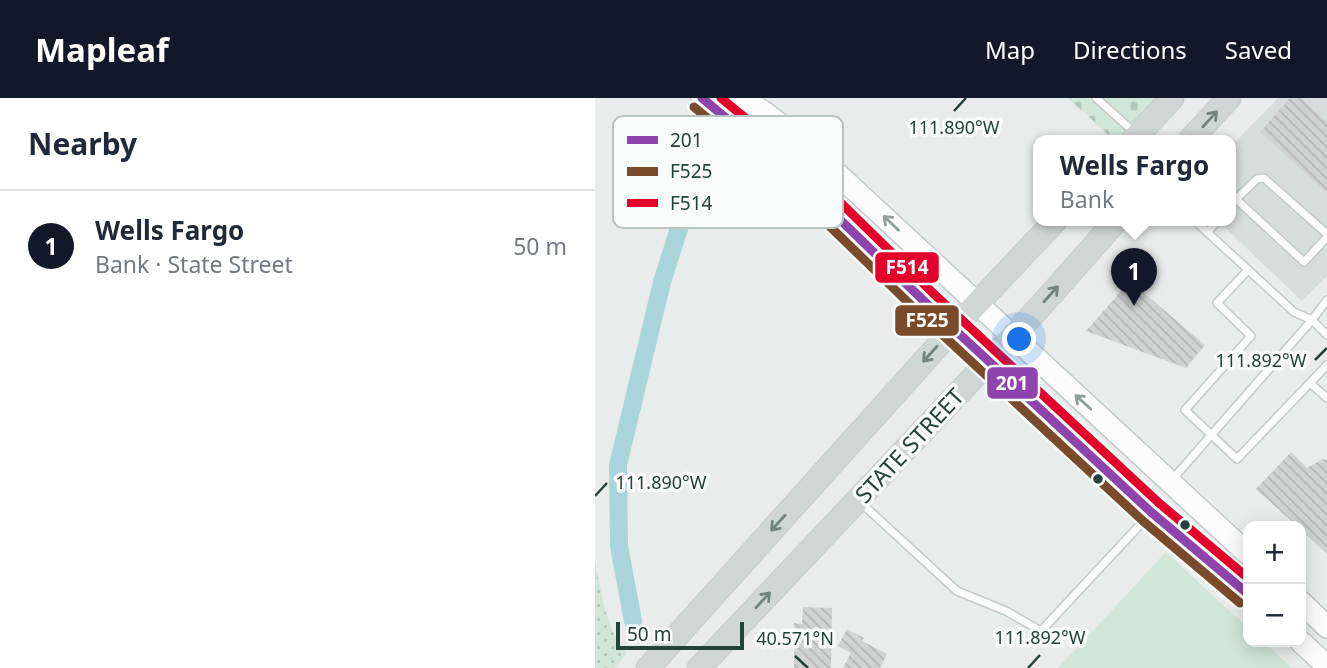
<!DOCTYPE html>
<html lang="en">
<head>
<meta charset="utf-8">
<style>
  :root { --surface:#fff; --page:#f6f6f7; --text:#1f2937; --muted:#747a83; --line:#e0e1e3; --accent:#111827 }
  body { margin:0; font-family:"Noto Sans",sans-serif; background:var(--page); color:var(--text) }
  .controls { position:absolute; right:21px; bottom:21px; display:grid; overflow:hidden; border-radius:14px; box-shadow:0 4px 18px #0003 }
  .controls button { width:63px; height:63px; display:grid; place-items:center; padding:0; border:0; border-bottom:2px solid var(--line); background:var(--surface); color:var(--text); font:35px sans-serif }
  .scale { position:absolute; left:21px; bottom:18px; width:128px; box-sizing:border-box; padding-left:7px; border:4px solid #24423a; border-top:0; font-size:19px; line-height:24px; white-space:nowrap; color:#24423a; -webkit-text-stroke:5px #f7fbf9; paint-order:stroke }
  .you { position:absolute; left:425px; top:242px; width:24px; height:24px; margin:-18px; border:5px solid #fff; border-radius:50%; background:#1a73e8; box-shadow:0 0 0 10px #1a73e833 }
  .badge { display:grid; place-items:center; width:46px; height:46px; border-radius:50%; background:var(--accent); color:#fff; font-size:23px; font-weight:700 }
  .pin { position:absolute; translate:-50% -58px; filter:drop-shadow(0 2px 4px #0008) }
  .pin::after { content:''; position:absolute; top:37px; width:24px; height:21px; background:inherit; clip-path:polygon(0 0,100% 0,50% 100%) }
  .popup { position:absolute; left:438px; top:37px; width:203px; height:91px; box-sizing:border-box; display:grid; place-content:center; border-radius:14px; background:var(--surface); filter:drop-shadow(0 2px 5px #0005); font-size:23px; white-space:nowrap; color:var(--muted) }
  .popup b { font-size:26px; color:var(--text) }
  .popup::after { content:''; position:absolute; left:50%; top:100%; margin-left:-14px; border:14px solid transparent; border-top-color:var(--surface) }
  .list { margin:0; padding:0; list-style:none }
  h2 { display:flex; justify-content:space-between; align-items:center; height:91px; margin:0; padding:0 28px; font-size:30px }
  h2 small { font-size:23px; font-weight:400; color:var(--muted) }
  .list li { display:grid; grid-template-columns:46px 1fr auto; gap:21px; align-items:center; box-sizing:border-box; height:112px; padding:0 28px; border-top:2px solid var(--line) }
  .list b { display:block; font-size:26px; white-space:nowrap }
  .list p { margin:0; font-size:23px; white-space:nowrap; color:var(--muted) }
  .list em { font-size:23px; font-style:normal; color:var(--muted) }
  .map { position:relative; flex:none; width:732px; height:570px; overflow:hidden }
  header { display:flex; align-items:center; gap:42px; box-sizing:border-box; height:98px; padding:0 35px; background:var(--accent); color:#fff }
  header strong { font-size:33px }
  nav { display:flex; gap:38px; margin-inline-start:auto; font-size:24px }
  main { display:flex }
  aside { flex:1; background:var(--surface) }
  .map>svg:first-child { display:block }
  .built { fill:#d6dedb }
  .grass { fill:url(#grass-dots) }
  .cemetery { fill:url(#cemetery-stones) }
  .park { fill:#d1e6d8 }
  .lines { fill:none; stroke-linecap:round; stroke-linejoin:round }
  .canal { stroke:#a9d4db; stroke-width:18 }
  .building { fill:url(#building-back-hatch) }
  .lane-casing { stroke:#c5cac8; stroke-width:10 }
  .secondary-casing { stroke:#c3cbc8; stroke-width:24 }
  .primary-casing { stroke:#c3ccc9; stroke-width:25 }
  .lane { stroke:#fcfcfc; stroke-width:7 }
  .secondary { stroke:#fcfcfc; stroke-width:21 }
  .primary { stroke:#cfd7d5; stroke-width:23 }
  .bus-1-casing { stroke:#f7fbf9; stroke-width:14 }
  .bus-2-casing { stroke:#f7fbf9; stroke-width:14 }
  .bus-3-casing { stroke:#f7fbf9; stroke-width:14 }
  .bus-1 { stroke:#8e44ad; stroke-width:9 }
  .bus-2 { stroke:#7a4b2a; stroke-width:9 }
  .bus-3 { stroke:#e4002b; stroke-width:9 }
  .oneway { stroke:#718580 }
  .oneway2 { stroke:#909f9b }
  .ticks { fill:none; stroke:#24423a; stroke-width:2.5 }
  .bus-dot { fill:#24423a; stroke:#f7fbf9; stroke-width:2.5 }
  .labels { text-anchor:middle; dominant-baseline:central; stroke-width:7; stroke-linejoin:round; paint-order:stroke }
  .street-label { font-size:23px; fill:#24423a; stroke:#f7fbf9 }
  .key { fill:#f7fbf9; stroke:#b8c4c0; stroke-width:2 }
  .key-label { font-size:19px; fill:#24423a }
  .ticks-label { font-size:18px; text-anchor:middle; fill:#24423a; stroke:#f7fbf9; stroke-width:7; stroke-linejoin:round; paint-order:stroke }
  .line-badge { stroke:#f7fbf9; stroke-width:2.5 }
  .badge-label { font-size:19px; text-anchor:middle; font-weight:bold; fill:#fff }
</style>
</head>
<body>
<header>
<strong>Mapleaf</strong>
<nav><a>Map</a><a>Directions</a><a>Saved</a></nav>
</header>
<main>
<aside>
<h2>Nearby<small></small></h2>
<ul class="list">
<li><span class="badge">1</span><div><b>Wells Fargo</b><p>Bank · State Street</p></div><em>50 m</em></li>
</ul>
</aside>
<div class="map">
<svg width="732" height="570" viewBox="0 0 732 570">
  <defs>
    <pattern id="grass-dots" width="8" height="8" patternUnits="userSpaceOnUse" patternTransform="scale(1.75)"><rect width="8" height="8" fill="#d1e6d8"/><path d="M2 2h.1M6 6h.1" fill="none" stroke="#b3c6ba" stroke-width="1.8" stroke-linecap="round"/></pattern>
    <pattern id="cemetery-stones" width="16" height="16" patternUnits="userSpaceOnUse" patternTransform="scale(1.75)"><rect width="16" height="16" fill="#d1e6d8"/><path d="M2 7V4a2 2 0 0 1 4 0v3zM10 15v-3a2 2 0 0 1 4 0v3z" fill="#b3c6ba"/></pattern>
    <pattern id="building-back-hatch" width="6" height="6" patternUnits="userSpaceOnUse" patternTransform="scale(1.75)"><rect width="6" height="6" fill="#cfd4d2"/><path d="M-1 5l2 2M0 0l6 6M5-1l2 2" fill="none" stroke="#b2b7b5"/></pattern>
  </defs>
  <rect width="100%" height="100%" fill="#e8edeb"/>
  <path class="built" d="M683 0H732V178L707 203 622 122H635V49Z"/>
  <path class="grass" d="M0 463C6 492 11 533 32 555L20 570H0Z"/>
  <path class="cemetery" d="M473 0H568L529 42H519Z"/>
  <path class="park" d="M571 454 653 530V544H669L697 570H463Z"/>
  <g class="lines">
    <path class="canal" d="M38 523 24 448 23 367 67 184 90 112 109 43"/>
  </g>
  <g class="building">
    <path d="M695 0H706L732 23V95L665 34Z"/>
    <path d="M535 183 610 247 591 270 491 233Z"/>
    <path d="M696 354 712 370 728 361 732 362V456L706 432V428H702L661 391Z"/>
    <path d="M208 509 237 510 236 570H199V525L207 526Z"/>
    <path d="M252 531 269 540 267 543 292 556 285 570H248L256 555 243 548Z"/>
  </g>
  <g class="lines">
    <g class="lane-casing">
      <g id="lane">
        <path d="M501 0 540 35"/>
        <path d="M641 101 662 81 669 80 732 136"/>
        <path d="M635 107 641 101 709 164 732 139"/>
        <path d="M613 134 623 122"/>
        <path d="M653 172 622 205 656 238 590 312 642 361 715 285"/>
        <path d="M732 202 717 222 732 237"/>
        <path d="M732 267 715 285 732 300"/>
        <path d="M576 383 717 222 699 214 599 122"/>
        <path d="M264 403 362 493 411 513 446 533 556 415"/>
      </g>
    </g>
    <g class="secondary-casing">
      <g id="secondary">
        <path d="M107 0 196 74 331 205 556 414 653 496"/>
        <path d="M147 0 169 14 210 46 653 456"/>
        <path d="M706 504 732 529"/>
        <path d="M706 544 732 568"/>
      </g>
    </g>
    <g class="primary-casing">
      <g id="primary">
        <path d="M538 42 577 0"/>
        <path d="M595 42 634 0"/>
        <path d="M53 570 358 231 461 122"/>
        <path d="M104 570 443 211 522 122"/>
      </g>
    </g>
    <use href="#lane" class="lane"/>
    <use href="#secondary" class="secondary"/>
    <use href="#primary" class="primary"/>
    <g class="bus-1-casing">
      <path id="bus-1" d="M107 0 196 74 331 205 556 414 653 496"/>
    </g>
    <g class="bus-2-casing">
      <path id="bus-2" d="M99 9 188 83 323 214 548 423 645 505"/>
    </g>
    <g class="bus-3-casing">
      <path id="bus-3" d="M126 0 205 65 339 196 564 405 653 480"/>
    </g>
    <use href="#bus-1" class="bus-1"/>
    <use href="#bus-2" class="bus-2"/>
    <use href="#bus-3" class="bus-3"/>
  </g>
  <defs><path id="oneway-shaft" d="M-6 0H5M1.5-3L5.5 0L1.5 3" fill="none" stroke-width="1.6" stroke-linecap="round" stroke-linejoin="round" transform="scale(1.75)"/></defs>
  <g class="oneway">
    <use href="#oneway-shaft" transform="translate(615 21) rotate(-47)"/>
    <use href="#oneway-shaft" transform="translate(456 196) rotate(-48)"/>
    <use href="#oneway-shaft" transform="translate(335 256) rotate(132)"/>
    <use href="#oneway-shaft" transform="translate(183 425) rotate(132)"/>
    <use href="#oneway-shaft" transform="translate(168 502) rotate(-47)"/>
  </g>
  <g class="oneway2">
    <use href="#oneway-shaft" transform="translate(296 125) rotate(-136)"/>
    <use href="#oneway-shaft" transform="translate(488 304) rotate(-138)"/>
  </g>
  <path class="ticks" d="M359 13 371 0M720 262 732 250M0 398 12 385M200 558 213 570M433 570 445 557"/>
  <g class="bus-dot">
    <circle cx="503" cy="381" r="6"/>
    <circle cx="590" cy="427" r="6"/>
  </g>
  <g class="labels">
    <g class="street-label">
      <text transform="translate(314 347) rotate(-47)">STATE STREET</text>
    </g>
  </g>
  <rect x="18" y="18" width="230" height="112" rx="10" class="key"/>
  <rect x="32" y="38" width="31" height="8" fill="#8e44ad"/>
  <rect x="32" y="69" width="31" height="9" fill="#7a4b2a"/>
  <rect x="32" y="101" width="31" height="8" fill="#e4002b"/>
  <g class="key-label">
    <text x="75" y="49">201</text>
    <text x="75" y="80">F525</text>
    <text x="75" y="112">F514</text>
  </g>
  <g class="ticks-label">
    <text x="359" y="36">111.890°W</text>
    <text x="666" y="269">111.892°W</text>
    <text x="66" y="391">111.890°W</text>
    <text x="445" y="546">111.892°W</text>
    <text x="200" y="547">40.571°N</text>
  </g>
  <g class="line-badge">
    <rect x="279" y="153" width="66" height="33" rx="7" fill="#e4002b"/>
    <rect x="299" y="206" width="66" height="33" rx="7" fill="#7a4b2a"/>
    <rect x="391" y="268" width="53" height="34" rx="7" fill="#8e44ad"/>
  </g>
  <g class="badge-label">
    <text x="312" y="176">F514</text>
    <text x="332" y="229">F525</text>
    <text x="417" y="292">201</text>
  </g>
</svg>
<div class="controls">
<button>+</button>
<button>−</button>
</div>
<div class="scale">50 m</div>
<div class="you"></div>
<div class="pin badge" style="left:539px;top:208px">1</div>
<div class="popup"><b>Wells Fargo</b>Bank</div>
</div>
</main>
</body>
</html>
